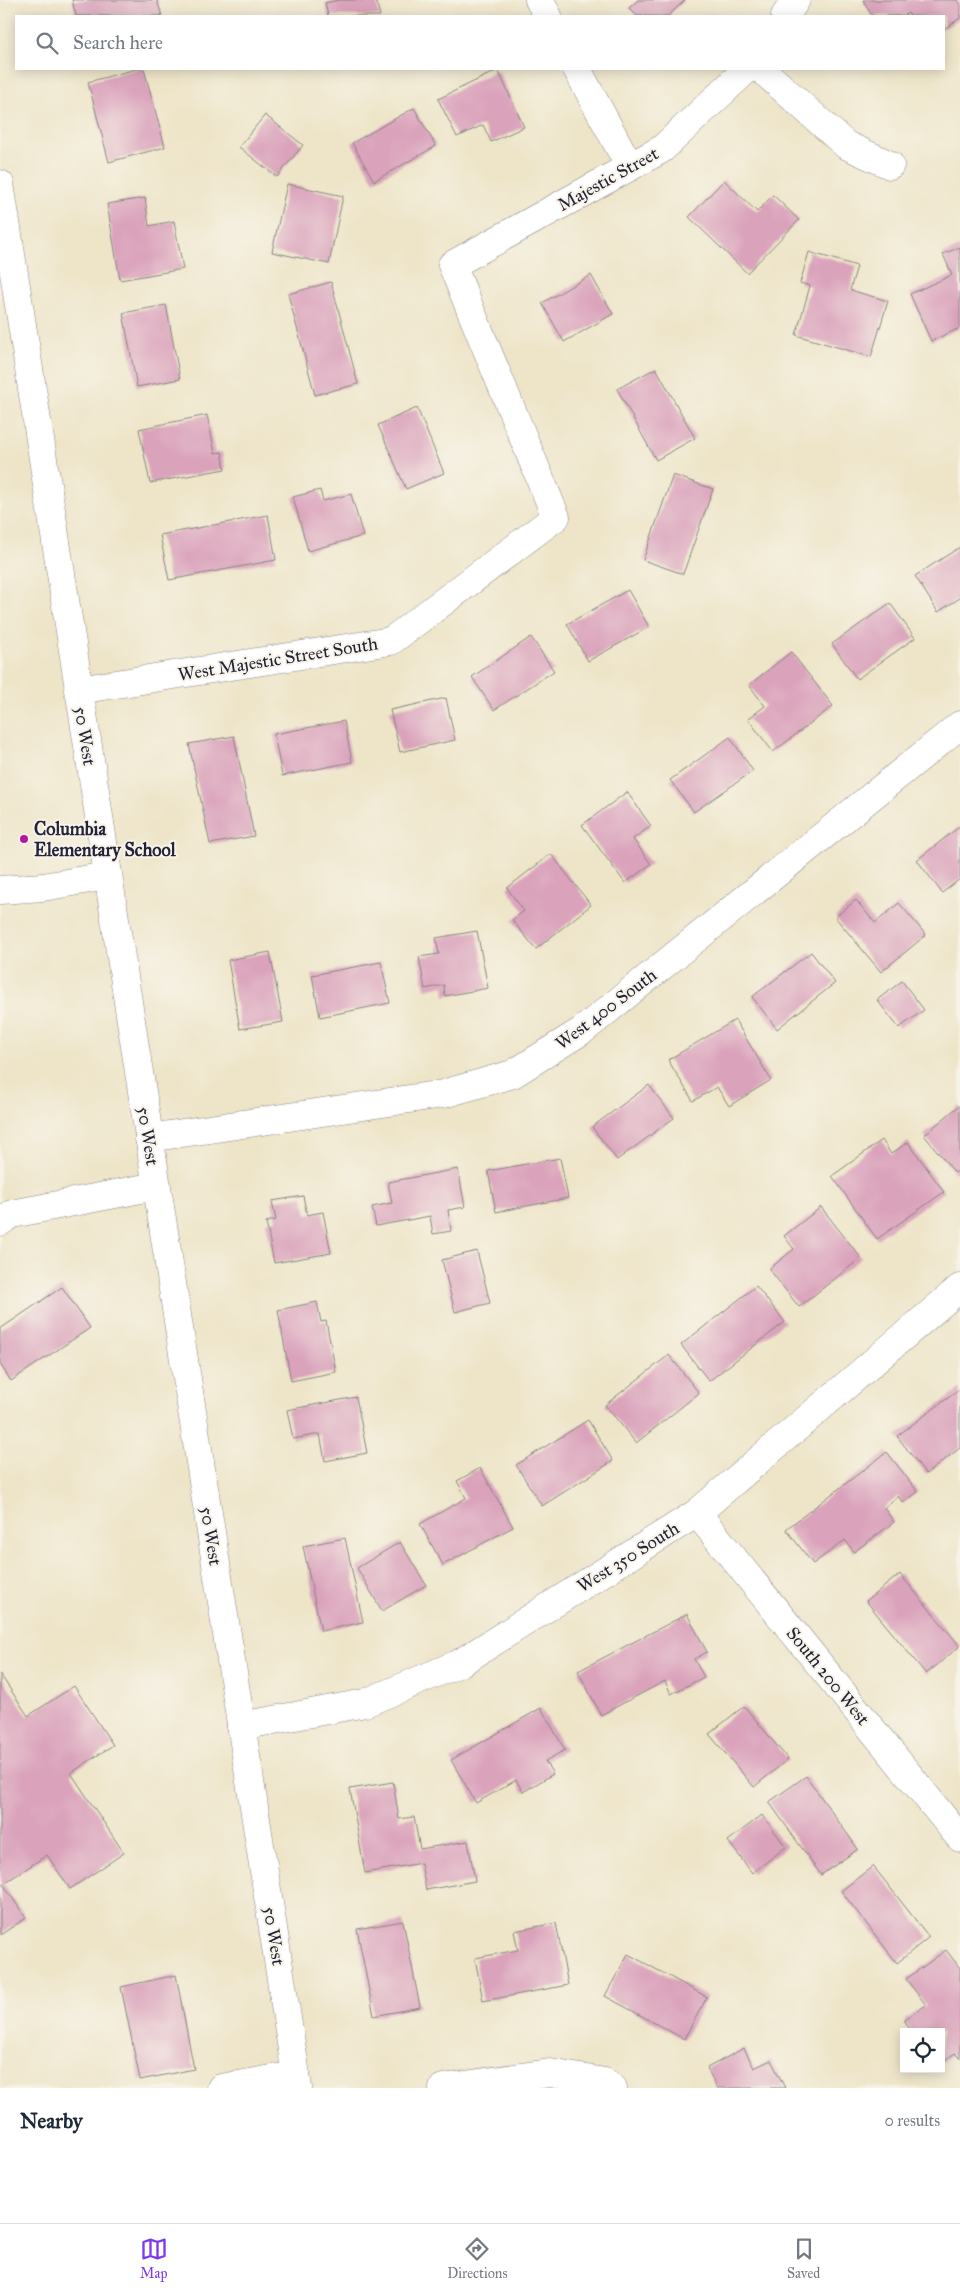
<!DOCTYPE html>
<html lang="en">
<head>
<meta charset="utf-8">
<style>
  :root { --surface:#fff; --page:#f2f2f3; --text:#1f2937; --muted:#747a83; --line:#e0e1e3; --accent:#7c3aed }
  body { margin:0; font-family:"IM FELL Great Primer",serif; background:var(--page); color:var(--text) }
  .controls { position:absolute; right:15px; bottom:15px; display:grid; overflow:hidden; border-radius:0px; box-shadow:0 2px 12px #0003 }
  .controls button { width:45px; height:45px; display:grid; place-items:center; padding:0; border:0; border-bottom:1px solid var(--line); background:var(--surface); color:var(--text); font:25px sans-serif }
  .list { margin:0; padding:0; list-style:none }
  h2 { display:flex; justify-content:space-between; align-items:center; height:65px; margin:0; padding:0 20px; font-size:21px }
  h2 small { font-size:16px; font-weight:400; color:var(--muted) }
  .icon { flex:none; width:28px; height:28px; fill:none; stroke:currentColor; stroke-width:2; stroke-linecap:round; stroke-linejoin:round }
  .map { position:relative; flex:none; width:960px; height:2088px; overflow:hidden }
  .search { position:absolute; background:var(--surface); box-shadow:0 2px 12px #0003; left:15px; right:15px; top:15px; height:55px; display:flex; align-items:center; gap:12px; box-sizing:border-box; padding:0 18px; border-radius:0px; color:var(--muted); font-size:19px }
  .sheet { height:135px; background:var(--surface) }
  nav { display:flex; justify-content:space-around; align-items:center; box-sizing:border-box; height:70px; border-top:1px solid var(--line); background:var(--surface); font-size:14px; color:var(--muted) }
  nav a { display:grid; justify-items:center; gap:2px }
  nav .on { color:var(--accent) }
  .map>svg:first-child { display:block }
  .building { fill:#daa2bb }
  .lines { fill:none; stroke-linecap:round; stroke-linejoin:round }
  .minor-casing { stroke:#888482; stroke-width:29 }
  .minor { stroke:#fff; stroke-width:28 }
  .poi-dot { fill:#b5179e; stroke:#f7f3e8; stroke-width:2 }
  .labels { text-anchor:middle; dominant-baseline:central; stroke-width:4; stroke-linejoin:round; paint-order:stroke }
  .street-label { font-size:18px; fill:#22223b; stroke:#f7f3e8 }
  .poi-label { font-size:18px; font-weight:bold; fill:#22223b; stroke:#f7f3e8; text-anchor:start }
</style>
</head>
<body>
<div class="map">
<svg width="960" height="2088" viewBox="0 0 960 2088">
  <rect width="100%" height="100%" fill="#f7f3e8"/>
  <filter id="ink" filterUnits="userSpaceOnUse"><feTurbulence type="fractalNoise" baseFrequency=".02" numOctaves="2"/><feDisplacementMap in="SourceGraphic" scale="10" xChannelSelector="R" yChannelSelector="G"/><feConvolveMatrix kernelMatrix="1 2 1 2 8 2 1 2 1" color-interpolation-filters="sRGB"/></filter>
  <filter id="wash" filterUnits="userSpaceOnUse"><feTurbulence type="fractalNoise" baseFrequency=".0096" numOctaves="4" result="noise"/><feDisplacementMap in="SourceGraphic" scale="20" xChannelSelector="R" yChannelSelector="G"/><feGaussianBlur stdDeviation="1.12" result="paint"/><feColorMatrix in="noise" values="0 0 0 0 0 0 0 0 0 0 0 0 0 0 0 0 0 1.4 0 .05"/><feComposite in="paint" operator="in"/></filter>
  <g filter="url(#wash)">
    <rect width="100%" height="100%" fill="#eee5c9"/>
    <g id="blocks">
      <g class="building">
        <path d="M72 0H157L162 16H76Z"/>
        <path d="M339 0H376L380 16H328L325 3Z"/>
        <path d="M638 0H685L668 16H637L629 8Z"/>
        <path d="M863 0H957L960 4V18L944 29V16H910L908 13 903 16H872Z"/>
        <path d="M136 69H144L165 147 109 162 88 82Z"/>
        <path d="M498 70 524 127 491 142 483 125 457 137 438 99Z"/>
        <path d="M414 108 436 146 374 181 352 143Z"/>
        <path d="M265 115 303 145 277 177 239 147Z"/>
        <path d="M724 180 757 212 773 195 799 220 747 273 689 217Z"/>
        <path d="M287 184 343 196 329 264 272 252Z"/>
        <path d="M145 198 149 226 174 221 183 269 120 280 107 204Z"/>
        <path d="M960 247V328L931 341 910 294 952 275 943 254Z"/>
        <path d="M809 252 857 266 850 290 888 301 871 357 796 335 810 286 800 283Z"/>
        <path d="M591 275 613 314 564 342 542 303Z"/>
        <path d="M331 282 358 384 315 395 288 294Z"/>
        <path d="M166 305 180 379 137 387 123 313Z"/>
        <path d="M656 368 695 438 656 460 617 389Z"/>
        <path d="M417 408 444 473 406 489 378 425Z"/>
        <path d="M207 415 215 453 222 452 225 469 150 483 139 429Z"/>
        <path d="M673 475 713 489 683 574 643 560Z"/>
        <path d="M320 490 323 501 351 494 363 536 308 551 293 497Z"/>
        <path d="M268 515 276 560 169 580 160 535Z"/>
        <path d="M960 547V598L938 612 915 576Z"/>
        <path d="M628 590 649 627 588 661 567 624Z"/>
        <path d="M890 603 915 638 857 679 832 644Z"/>
        <path d="M531 637 554 671 494 710 472 677Z"/>
        <path d="M791 652 833 706 773 752 748 719 765 706 749 685Z"/>
        <path d="M446 698 455 740 400 752 390 710Z"/>
        <path d="M344 721 352 762 282 776 274 734Z"/>
        <path d="M234 736 254 836 210 844 189 744Z"/>
        <path d="M730 737 753 771 694 812 670 780Z"/>
        <path d="M627 792 651 826 633 839 651 864 625 883 582 825Z"/>
        <path d="M960 826V879L942 893 917 860Z"/>
        <path d="M551 854 591 905 536 949 512 920 524 911 507 888Z"/>
        <path d="M856 900 875 923 899 903 926 935 881 972 835 917Z"/>
        <path d="M477 931 488 988 445 996 444 985 425 989 419 957 439 954 436 938Z"/>
        <path d="M270 952 283 1022 240 1029 228 960Z"/>
        <path d="M811 952 835 983 777 1029 752 997Z"/>
        <path d="M381 962 390 1003 320 1017 312 975Z"/>
        <path d="M902 981 924 1010 899 1028 877 1000Z"/>
        <path d="M735 1020 771 1080 729 1106 717 1087 693 1101 668 1060Z"/>
        <path d="M649 1085 674 1118 617 1160 592 1127Z"/>
        <path d="M960 1105V1169L955 1173 924 1135Z"/>
        <path d="M882 1140 891 1154 908 1142 944 1192 877 1239 832 1176Z"/>
        <path d="M560 1158 568 1198 496 1212 488 1171Z"/>
        <path d="M458 1169 465 1207 448 1210 451 1231 433 1234 430 1216 376 1226 372 1207 392 1203 388 1182Z"/>
        <path d="M303 1196 307 1215 323 1212 331 1253 274 1263 266 1222 276 1220 272 1201Z"/>
        <path d="M821 1207 861 1258 799 1307 769 1269 794 1249 784 1236Z"/>
        <path d="M477 1251 490 1303 455 1312 442 1260Z"/>
        <path d="M756 1286 785 1322 709 1381 681 1345Z"/>
        <path d="M62 1287 90 1328 11 1381 0 1364V1329Z"/>
        <path d="M317 1302 321 1322 326 1321 336 1372 291 1381 278 1310Z"/>
        <path d="M669 1355 699 1393 636 1443 605 1405Z"/>
        <path d="M960 1389V1448L926 1474 897 1436Z"/>
        <path d="M356 1397 367 1453 325 1461 320 1434 293 1439 287 1410Z"/>
        <path d="M588 1420 613 1461 542 1506 516 1465Z"/>
        <path d="M887 1452 918 1492 903 1503 898 1496 884 1508 894 1522 854 1552 845 1540 813 1564 786 1529Z"/>
        <path d="M480 1468 513 1527 443 1565 420 1524 466 1498 457 1481Z"/>
        <path d="M345 1538 363 1622 321 1631 303 1546Z"/>
        <path d="M400 1542 426 1585 382 1611 357 1568Z"/>
        <path d="M900 1574 960 1646 926 1674 866 1601Z"/>
        <path d="M687 1614 707 1652 694 1659 704 1677 671 1694 665 1681 601 1715 578 1671Z"/>
        <path d="M0 1674 28 1716 74 1686 113 1745 71 1773 124 1853 70 1889 47 1855 3 1884 26 1918 0 1935Z"/>
        <path d="M744 1706 788 1759 754 1787 709 1734Z"/>
        <path d="M541 1708 565 1750 545 1761 553 1774 523 1792 516 1780 476 1803 451 1760Z"/>
        <path d="M806 1776 858 1849 821 1875 769 1802Z"/>
        <path d="M393 1782 399 1819 414 1817 420 1849 468 1841 475 1881 426 1890 421 1863 365 1873 350 1789Z"/>
        <path d="M762 1815 786 1847 752 1873 728 1841Z"/>
        <path d="M873 1866 929 1937 897 1963 841 1891Z"/>
        <path d="M403 1921 420 2007 374 2016 357 1929Z"/>
        <path d="M556 1923 568 1985 483 2001 475 1958 518 1950 514 1931Z"/>
        <path d="M946 1950 960 1968V2059L955 2053 941 2063V2032H912L904 2020 926 2005 906 1979Z"/>
        <path d="M628 1954 707 1997 684 2039 605 1996Z"/>
        <path d="M176 1975 194 2069 140 2080 121 1987Z"/>
        <path d="M744 2048 754 2068 771 2060 785 2088H717L707 2068Z"/>
      </g>
    </g>
  </g>
  <g filter="url(#ink)">
    <use href="#blocks" fill-opacity="0" stroke="#888482" stroke-width="1"/>
    <g class="lines">
      <g class="minor-casing">
        <g id="minor">
          <path d="M539 0 548 16"/>
          <path d="M785 16 796 0"/>
          <path d="M577 69 630 167"/>
          <path d="M761 69 846 145 890 165"/>
          <path d="M0 184 298 2088"/>
          <path d="M78 690 391 641 556 517 452 265 662 149 747 69"/>
          <path d="M0 890 43 887 107 876"/>
          <path d="M149 1138 443 1094 513 1074 583 1030 960 725"/>
          <path d="M0 1222 12 1214 156 1186"/>
          <path d="M697 1513 960 1838"/>
          <path d="M241 1726 365 1703 460 1663 697 1513 960 1288"/>
          <path d="M221 2088 296 2075"/>
          <path d="M443 2088 550 2073 605 2082 613 2088"/>
        </g>
      </g>
      <use href="#minor" class="minor"/>
    </g>
  </g>
  <circle class="poi-dot" cx="24" cy="839" r="5"/>
  <g class="labels">
    <g class="street-label">
      <text transform="translate(608 179) rotate(-29)">Majestic Street</text>
      <text transform="translate(278 659) rotate(-9)">West Majestic Street South</text>
      <text transform="translate(85 736) rotate(81)">50 West</text>
      <text transform="translate(606 1009) rotate(-37)">West 400 South</text>
      <text transform="translate(148 1136) rotate(81)">50 West</text>
      <text transform="translate(211 1536) rotate(81)">50 West</text>
      <text transform="translate(628 1557) rotate(-32)">West 350 South</text>
      <text transform="translate(828 1676) rotate(51)">South 200 West</text>
      <text transform="translate(274 1936) rotate(81)">50 West</text>
    </g>
    <g class="poi-label">
      <text x="34" y="829">Columbia<tspan x="34" dy="21">Elementary School</tspan></text>
    </g>
  </g>
</svg>
<div class="controls">
<button><svg class="icon" aria-label="locate" viewBox="0 0 24 24"><circle cx="12" cy="12" r="6"/><path d="M12 2v4M12 18v4M2 12h4M18 12h4"/></svg></button>
</div>
<div class="search"><svg class="icon" aria-label="search" viewBox="0 0 24 24"><circle cx="10" cy="10" r="6"/><path d="M15 15l6 6"/></svg>Search here</div>
</div>
<section class="sheet">
<h2>Nearby<small>0 results</small></h2>
<ul class="list">
</ul>
</section>
<nav>
<a class="on"><svg class="icon" aria-label="map" viewBox="0 0 24 24"><path d="M3 6l6-2 6 2 6-2v14l-6 2-6-2-6 2zM9 4v14M15 6v14"/></svg>Map</a>
<a><svg class="icon" aria-label="directions" viewBox="0 0 24 24"><path d="M12 3l9 9-9 9-9-9zM9 14v-3h6M13 9l2 2-2 2"/></svg>Directions</a>
<a><svg class="icon" aria-label="saved" viewBox="0 0 24 24"><path d="M7 4h10v16l-5-4-5 4z"/></svg>Saved</a>
</nav>
</body>
</html>
